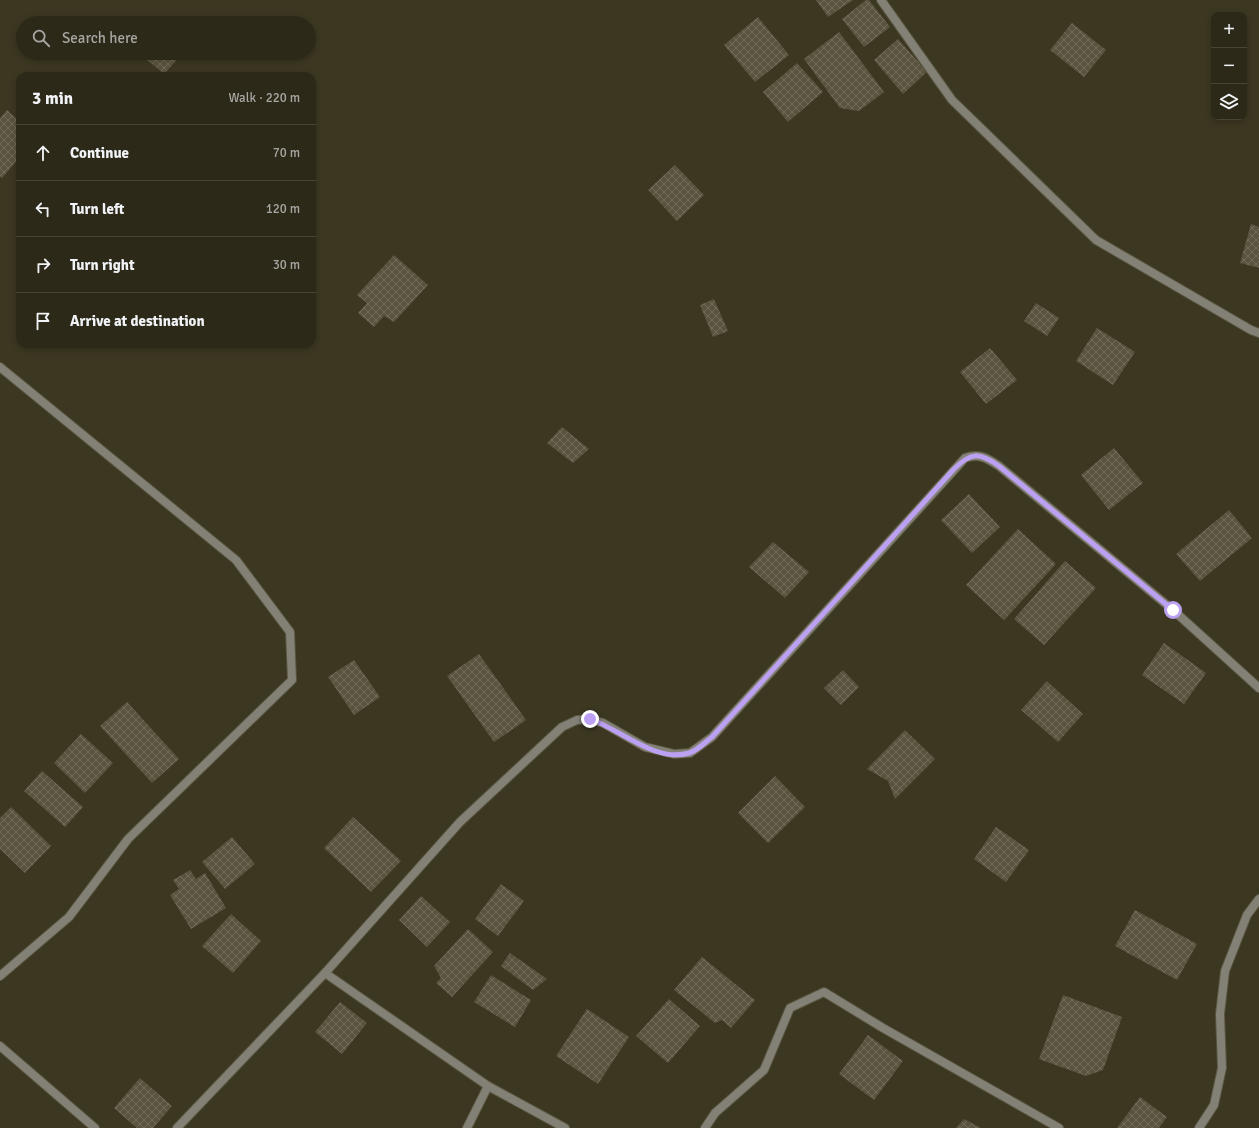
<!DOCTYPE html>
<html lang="en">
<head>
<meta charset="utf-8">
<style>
  :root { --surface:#2d2919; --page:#393526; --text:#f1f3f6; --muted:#a7a6a2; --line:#484538 }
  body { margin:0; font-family:Signika,sans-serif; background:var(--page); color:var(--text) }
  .controls { position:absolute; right:12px; top:12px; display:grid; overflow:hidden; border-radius:8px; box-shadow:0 2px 6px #0003 }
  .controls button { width:36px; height:36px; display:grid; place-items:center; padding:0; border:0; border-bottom:1px solid var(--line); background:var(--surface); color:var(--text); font:20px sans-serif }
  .stop { position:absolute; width:12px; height:12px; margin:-9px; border:3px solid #bca0f2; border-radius:50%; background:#fff }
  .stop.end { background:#bca0f2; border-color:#fff; box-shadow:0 1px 4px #0008 }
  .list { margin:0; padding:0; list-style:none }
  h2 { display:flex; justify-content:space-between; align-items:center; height:52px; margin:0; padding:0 16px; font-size:17px }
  h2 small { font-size:13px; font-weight:400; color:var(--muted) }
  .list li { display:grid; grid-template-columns:26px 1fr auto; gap:12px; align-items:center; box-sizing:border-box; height:56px; padding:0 16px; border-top:1px solid var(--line) }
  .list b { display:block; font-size:15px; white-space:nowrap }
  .list em { font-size:13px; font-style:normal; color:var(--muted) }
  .icon { flex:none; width:22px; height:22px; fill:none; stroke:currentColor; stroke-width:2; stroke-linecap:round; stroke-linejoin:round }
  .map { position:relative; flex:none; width:1259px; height:1128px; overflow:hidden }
  .search { position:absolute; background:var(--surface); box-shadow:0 2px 6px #0003; left:16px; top:16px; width:300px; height:44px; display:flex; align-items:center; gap:10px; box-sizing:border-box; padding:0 14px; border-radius:22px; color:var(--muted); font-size:15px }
  .panel { position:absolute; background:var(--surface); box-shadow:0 2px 6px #0003; left:16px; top:72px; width:300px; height:276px; border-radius:12px }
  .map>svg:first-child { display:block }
  .building { fill:url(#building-cross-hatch) }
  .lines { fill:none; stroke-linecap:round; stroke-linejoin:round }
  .minor-casing { stroke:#595540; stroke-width:10 }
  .minor { stroke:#838176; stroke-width:8 }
  .route { stroke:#bca0f2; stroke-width:5 }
</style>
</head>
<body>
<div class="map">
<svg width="1259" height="1128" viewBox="0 0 1259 1128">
  <defs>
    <pattern id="building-cross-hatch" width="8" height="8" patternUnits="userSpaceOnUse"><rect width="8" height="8" fill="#5a543e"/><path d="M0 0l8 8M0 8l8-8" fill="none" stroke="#726d5a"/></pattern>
  </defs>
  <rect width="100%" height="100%" fill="#3c3721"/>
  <g class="building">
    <path d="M816 0H853L828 17Z"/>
    <path d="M866 0H869L890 27 864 47 842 19Z"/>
    <path d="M758 17 789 55 755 82 724 45Z"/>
    <path d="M1072 23 1106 50 1084 77 1050 50Z"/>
    <path d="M839 32 884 92 859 111 840 108 804 59Z"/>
    <path d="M898 39 927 72 903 94 874 60Z"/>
    <path d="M139 53H183L164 74Z"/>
    <path d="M797 63 823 92 788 122 763 92Z"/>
    <path d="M7 110 20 122V157L2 178 0 176V118Z"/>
    <path d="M675 165 704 195 677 221 648 190Z"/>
    <path d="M1251 224 1259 227V268L1240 263Z"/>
    <path d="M394 255 428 285 394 322 384 316 374 327 358 313 367 303 357 295Z"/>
    <path d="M714 299 728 331 713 337 700 305Z"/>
    <path d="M1036 303 1059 318 1047 336 1024 321Z"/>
    <path d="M1097 328 1135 352 1113 385 1076 361Z"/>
    <path d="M990 348 1017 380 986 404 960 372Z"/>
    <path d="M562 427 589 449 573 463 547 443Z"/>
    <path d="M1114 448 1143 483 1109 510 1081 475Z"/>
    <path d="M969 494 1000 527 972 553 941 520Z"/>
    <path d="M1229 510 1252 538 1200 581 1176 554Z"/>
    <path d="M1018 529 1056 564 1004 620 966 585Z"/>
    <path d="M773 542 809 572 785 598 749 567Z"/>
    <path d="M1065 561 1096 588 1044 645 1014 619Z"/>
    <path d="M1164 643 1206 673 1184 704 1142 675Z"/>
    <path d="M479 654 526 720 494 742 447 676Z"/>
    <path d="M354 660 380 697 354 715 328 677Z"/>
    <path d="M843 670 859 687 841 705 824 688Z"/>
    <path d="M1047 681 1083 714 1058 742 1021 710Z"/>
    <path d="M127 702 179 759 152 783 100 726Z"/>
    <path d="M905 730 935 759 895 799 888 781 867 769Z"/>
    <path d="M81 734 113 763 85 793 54 763Z"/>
    <path d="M42 771 83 807 65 827 24 791Z"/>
    <path d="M775 776 805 807 768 843 738 813Z"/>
    <path d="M11 807 51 846 25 873 0 849V818Z"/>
    <path d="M353 817 401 861 371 892 324 848Z"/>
    <path d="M996 827 1029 850 1006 882 974 859Z"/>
    <path d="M232 837 255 864 225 889 202 862Z"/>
    <path d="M190 870 196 879 205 873 226 908 191 929 170 895 179 889 173 880Z"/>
    <path d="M501 884 524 901 498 936 475 919Z"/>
    <path d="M421 896 450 922 427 947 399 920Z"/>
    <path d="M1135 910 1197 944 1177 980 1115 946Z"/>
    <path d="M231 914 261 941 233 973 202 946Z"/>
    <path d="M468 929 493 952 452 997 436 983 441 978 434 966Z"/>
    <path d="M510 953 547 979 533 990 501 966Z"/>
    <path d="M702 957 755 1000 731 1028 722 1020 715 1023 674 990Z"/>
    <path d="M491 975 531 1000 515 1027 474 1002Z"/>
    <path d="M1063 995 1122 1017 1103 1070 1086 1076 1039 1059Z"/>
    <path d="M669 999 700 1026 668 1063 636 1036Z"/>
    <path d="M340 1002 367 1023 342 1054 315 1032Z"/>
    <path d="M587 1009 629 1037 598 1084 556 1056Z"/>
    <path d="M868 1035 903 1061 874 1100 839 1074Z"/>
    <path d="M140 1078 172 1106 153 1128H137L114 1108Z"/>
    <path d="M1140 1097 1167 1117 1159 1128H1117Z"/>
    <path d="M964 1119 981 1128H956Z"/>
  </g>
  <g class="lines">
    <g class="minor-casing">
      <g id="minor">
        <path d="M881 0 952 100 1096 240 1251 330 1259 333"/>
        <path d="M0 367 236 560 290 632 292 680 128 839 69 917 0 976"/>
        <path d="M325 973 488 1086 565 1128"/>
        <path d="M0 1046 95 1128"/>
        <path d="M177 1128 325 973 460 822 562 727 577 720 590 719 603 723 645 747 674 754 690 753 712 737 965 458C979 453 987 458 999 466L1173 610 1259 688"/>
        <path d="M467 1128 488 1086"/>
        <path d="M705 1128 715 1113 764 1070 790 1008 824 992 883 1028 1059 1128"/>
        <path d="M1199 1128 1214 1105 1222 1068 1220 1014 1225 971 1247 915 1259 899"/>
      </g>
    </g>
    <use href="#minor" class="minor"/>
  </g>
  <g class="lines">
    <path class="route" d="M590 719C620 729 655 763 689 753 697 751 705 742 712 737L954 469C971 452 979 452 999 466L1173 610"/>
  </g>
</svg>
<div class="controls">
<button>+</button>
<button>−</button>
<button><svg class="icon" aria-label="layers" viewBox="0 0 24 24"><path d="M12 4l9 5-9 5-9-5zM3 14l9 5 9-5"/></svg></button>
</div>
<div class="stop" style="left:1173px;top:610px"></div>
<div class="stop end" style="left:590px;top:719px"></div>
<div class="search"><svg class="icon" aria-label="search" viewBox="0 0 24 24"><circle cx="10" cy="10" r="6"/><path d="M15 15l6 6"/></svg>Search here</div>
<section class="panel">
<h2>3 min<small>Walk · 220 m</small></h2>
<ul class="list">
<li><svg class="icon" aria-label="ahead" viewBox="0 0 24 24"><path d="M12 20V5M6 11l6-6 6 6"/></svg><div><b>Continue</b></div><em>70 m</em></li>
<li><svg class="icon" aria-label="left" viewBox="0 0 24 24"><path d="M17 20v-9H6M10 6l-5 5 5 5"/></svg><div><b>Turn left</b></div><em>120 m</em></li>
<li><svg class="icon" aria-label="right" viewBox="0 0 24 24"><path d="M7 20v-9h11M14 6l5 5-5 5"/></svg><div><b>Turn right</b></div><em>30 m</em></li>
<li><svg class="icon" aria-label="arrive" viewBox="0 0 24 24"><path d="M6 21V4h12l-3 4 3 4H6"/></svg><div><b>Arrive at destination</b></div></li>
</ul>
</section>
</div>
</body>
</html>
